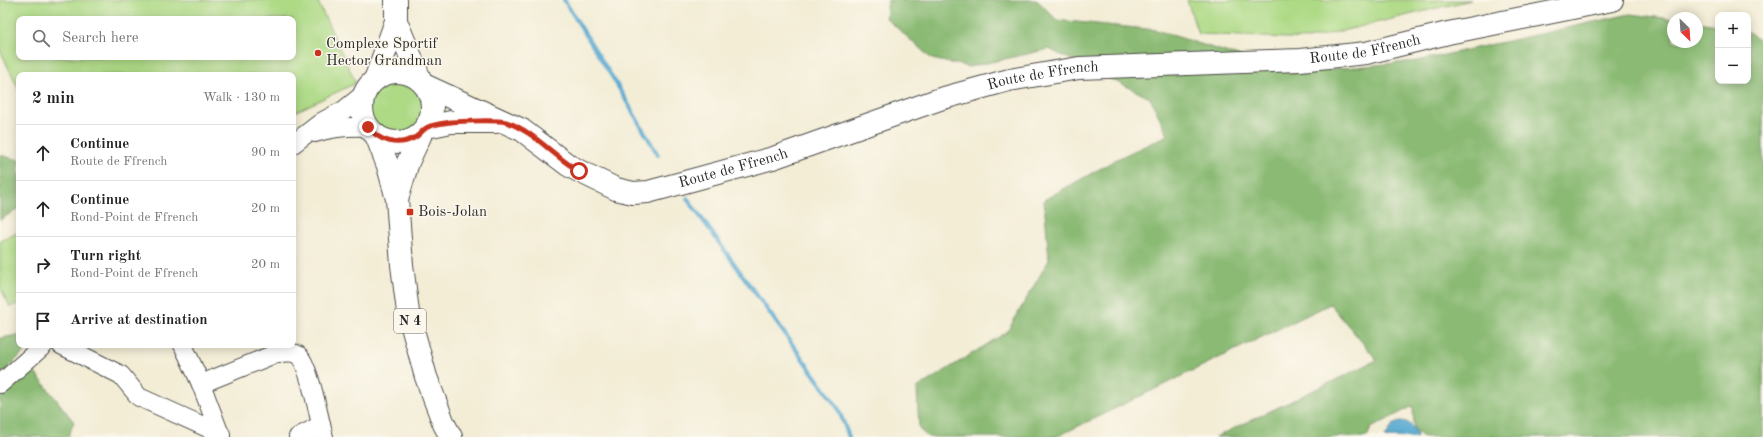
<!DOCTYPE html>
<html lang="en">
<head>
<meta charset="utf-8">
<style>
  :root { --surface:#fff; --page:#f6f6f6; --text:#222; --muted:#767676; --line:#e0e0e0 }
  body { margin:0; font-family:"Old Standard TT",serif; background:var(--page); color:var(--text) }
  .controls { position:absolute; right:12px; top:12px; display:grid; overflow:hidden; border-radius:8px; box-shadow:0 2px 10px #0003 }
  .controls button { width:36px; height:36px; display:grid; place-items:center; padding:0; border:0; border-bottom:1px solid var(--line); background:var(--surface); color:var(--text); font:20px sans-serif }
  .compass { position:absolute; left:1667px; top:12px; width:36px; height:36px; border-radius:50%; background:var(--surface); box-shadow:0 2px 10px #0003; rotate:155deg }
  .stop { position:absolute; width:12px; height:12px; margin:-9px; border:3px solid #c8321e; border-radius:50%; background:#fff }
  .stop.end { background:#c8321e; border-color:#fff; box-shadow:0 1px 4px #0008 }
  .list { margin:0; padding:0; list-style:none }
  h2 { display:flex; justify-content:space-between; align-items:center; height:52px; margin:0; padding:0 16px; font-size:17px }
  h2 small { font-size:13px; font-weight:400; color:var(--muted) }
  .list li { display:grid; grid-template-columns:26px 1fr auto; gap:12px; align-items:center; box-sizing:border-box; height:56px; padding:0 16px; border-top:1px solid var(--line) }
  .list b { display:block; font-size:15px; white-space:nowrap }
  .list p { margin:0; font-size:13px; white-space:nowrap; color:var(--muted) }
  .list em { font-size:13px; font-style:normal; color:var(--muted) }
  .icon { flex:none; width:22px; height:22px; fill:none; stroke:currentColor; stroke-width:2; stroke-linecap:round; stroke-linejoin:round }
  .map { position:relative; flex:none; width:1763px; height:437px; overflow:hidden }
  .search { position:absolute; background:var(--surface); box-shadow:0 2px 10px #0003; left:16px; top:16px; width:280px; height:44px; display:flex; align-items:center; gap:10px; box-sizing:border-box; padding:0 14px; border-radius:8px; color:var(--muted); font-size:15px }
  .panel { position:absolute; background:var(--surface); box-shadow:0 2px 10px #0003; left:16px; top:72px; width:280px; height:276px; border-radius:8px }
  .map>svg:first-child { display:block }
  .green { fill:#aeda86; stroke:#6c8258; fill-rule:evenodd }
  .forest { fill:#8aba73; stroke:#5a724f }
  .water { fill:#54a8d0; stroke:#406a7e }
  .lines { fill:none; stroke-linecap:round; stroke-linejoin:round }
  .stream { stroke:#54a8d0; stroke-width:4 }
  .minor-casing { stroke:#494845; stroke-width:20 }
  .major-casing { stroke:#494845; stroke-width:24 }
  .minor { stroke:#fff; stroke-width:18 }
  .major { stroke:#fff; stroke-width:22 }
  .route { stroke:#c8321e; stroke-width:5 }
  .poi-dot { fill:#c8321e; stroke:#fbf7ec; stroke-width:1.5 }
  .labels { text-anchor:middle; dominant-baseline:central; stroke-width:3; stroke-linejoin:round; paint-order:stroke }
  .shield { fill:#fbf7ec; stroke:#696865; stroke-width:1 }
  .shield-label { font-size:14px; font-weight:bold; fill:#2b2b2b }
  .poi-label { font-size:15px; fill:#2b2b2b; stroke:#fbf7ec; text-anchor:start }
  .street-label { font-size:15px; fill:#2b2b2b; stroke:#fbf7ec }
</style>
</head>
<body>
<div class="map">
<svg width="1763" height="437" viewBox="0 0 1763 437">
  <rect width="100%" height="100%" fill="#fbf7ec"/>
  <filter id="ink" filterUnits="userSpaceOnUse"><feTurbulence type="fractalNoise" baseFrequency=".025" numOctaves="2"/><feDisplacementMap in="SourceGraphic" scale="8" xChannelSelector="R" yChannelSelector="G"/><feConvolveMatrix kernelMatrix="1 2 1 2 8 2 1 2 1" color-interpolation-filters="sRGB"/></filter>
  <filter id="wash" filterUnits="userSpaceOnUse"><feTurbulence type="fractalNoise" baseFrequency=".012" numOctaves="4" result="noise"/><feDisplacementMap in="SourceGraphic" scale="16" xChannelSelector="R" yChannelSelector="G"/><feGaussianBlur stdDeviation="0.9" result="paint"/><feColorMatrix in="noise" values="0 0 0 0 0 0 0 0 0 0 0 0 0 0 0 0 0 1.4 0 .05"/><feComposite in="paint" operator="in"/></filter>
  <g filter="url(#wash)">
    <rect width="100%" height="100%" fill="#f3edd6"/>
    <g class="green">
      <path d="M0 0H317L356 83 293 113V75H19V90L0 50ZM19 19H293V57H19Z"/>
      <path d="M1187 0H1471L1308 39 1198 34Z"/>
      <circle cx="397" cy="108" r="28"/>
      <path d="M19 232V303L10 307 0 287V241Z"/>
    </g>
    <g class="forest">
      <path d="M888 0H1037L1057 20 1156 30 1292 73 1417 61 1630 14 1673 19V42H1697V22L1718 25V81H1748V31L1763 44V437H1423L1414 429 1413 406 1371 428 1367 437H1216L1377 360 1330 304 1056 437H928L919 429 917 388 1007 332 1049 260 1044 200 1119 158 1168 135 1150 98 1049 49 969 67 932 59 886 18Z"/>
      <path d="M0 155 19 160V208L0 220Z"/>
      <path d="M19 335V345H31L0 376V338Z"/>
      <path d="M33 370 74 422 68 437H0V399Z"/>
    </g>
    <path class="water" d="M1400 421C1410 421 1415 428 1417 437H1385L1393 425Z"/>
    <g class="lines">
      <g class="stream">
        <path d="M564 0 614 80 658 155"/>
        <path d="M687 198 838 408 849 437"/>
      </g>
    </g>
  </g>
  <g filter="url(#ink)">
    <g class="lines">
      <g class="minor-casing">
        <g id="minor">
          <path d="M315 133C333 127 349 126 368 127"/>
          <path d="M293 144 323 121 344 110 365 93"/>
          <path d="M61 345 121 375 139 397 221 434"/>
          <path d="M183 345 201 384 221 437"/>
          <path d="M0 384 44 345"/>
          <path d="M201 384 277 353C284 353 293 351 298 355 309 363 320 422 324 437"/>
          <path d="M298 437 321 425"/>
        </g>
      </g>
      <g class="major-casing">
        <g id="major">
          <path d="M396 21 420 79"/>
          <circle cx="397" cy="107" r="35"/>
          <path d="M375 80 396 21V0"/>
          <path id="s1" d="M426 86 522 130 568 165 579 171 616 189 633 193 648 192 773 158 940 99 1009 80 1079 68 1300 60 1366 53 1448 33 1612 0"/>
          <path d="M427 127 451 122H496"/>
          <path d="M376 135 388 166 397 199 402 265 408 312 426 377 444 424 451 437"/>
          <path d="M397 199 408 162 421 134"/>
        </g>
      </g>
      <use href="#minor" class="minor"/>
      <use href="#major" class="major"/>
    </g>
  </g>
  <g class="lines" filter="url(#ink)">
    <path class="route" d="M368 127C379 141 397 147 414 138 419 136 423 129 428 127 434 124 445 123 451 122 461 121 498 120 506 122 534 131 554 157 579 171"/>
  </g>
  <g class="poi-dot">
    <circle cx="318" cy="53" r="4"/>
    <rect x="406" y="208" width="8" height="8" rx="2"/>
  </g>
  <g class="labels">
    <rect class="shield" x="394" y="309" width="32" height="24" rx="3"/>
    <g class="shield-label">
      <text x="410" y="321">N 4</text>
    </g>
    <g class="poi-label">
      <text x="326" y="44">Complexe Sportif<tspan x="326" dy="17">Hector Grandman</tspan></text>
      <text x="418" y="212">Bois-Jolan</text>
    </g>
    <g class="street-label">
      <text stroke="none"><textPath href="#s1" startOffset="986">Route de Ffrench</textPath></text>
      <text stroke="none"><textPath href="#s1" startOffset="662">Route de Ffrench</textPath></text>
      <text stroke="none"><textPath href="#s1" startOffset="338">Route de Ffrench</textPath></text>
    </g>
  </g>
</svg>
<div class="controls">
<button>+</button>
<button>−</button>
</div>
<svg class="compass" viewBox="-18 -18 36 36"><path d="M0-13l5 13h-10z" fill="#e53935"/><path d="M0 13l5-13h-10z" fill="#767676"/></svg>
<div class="stop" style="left:579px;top:171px"></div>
<div class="stop end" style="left:368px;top:127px"></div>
<div class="search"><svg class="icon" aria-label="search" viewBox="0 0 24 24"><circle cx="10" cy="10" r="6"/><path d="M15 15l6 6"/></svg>Search here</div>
<section class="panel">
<h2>2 min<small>Walk · 130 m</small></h2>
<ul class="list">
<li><svg class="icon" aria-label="ahead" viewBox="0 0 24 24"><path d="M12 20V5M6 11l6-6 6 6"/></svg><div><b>Continue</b><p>Route de Ffrench</p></div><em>90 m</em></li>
<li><svg class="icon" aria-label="ahead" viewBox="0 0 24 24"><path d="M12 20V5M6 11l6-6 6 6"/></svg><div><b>Continue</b><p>Rond-Point de Ffrench</p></div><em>20 m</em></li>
<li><svg class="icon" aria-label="right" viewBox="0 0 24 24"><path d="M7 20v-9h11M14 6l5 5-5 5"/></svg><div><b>Turn right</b><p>Rond-Point de Ffrench</p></div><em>20 m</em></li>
<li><svg class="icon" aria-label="arrive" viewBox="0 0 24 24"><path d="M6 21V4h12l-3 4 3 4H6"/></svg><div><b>Arrive at destination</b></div></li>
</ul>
</section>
</div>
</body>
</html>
